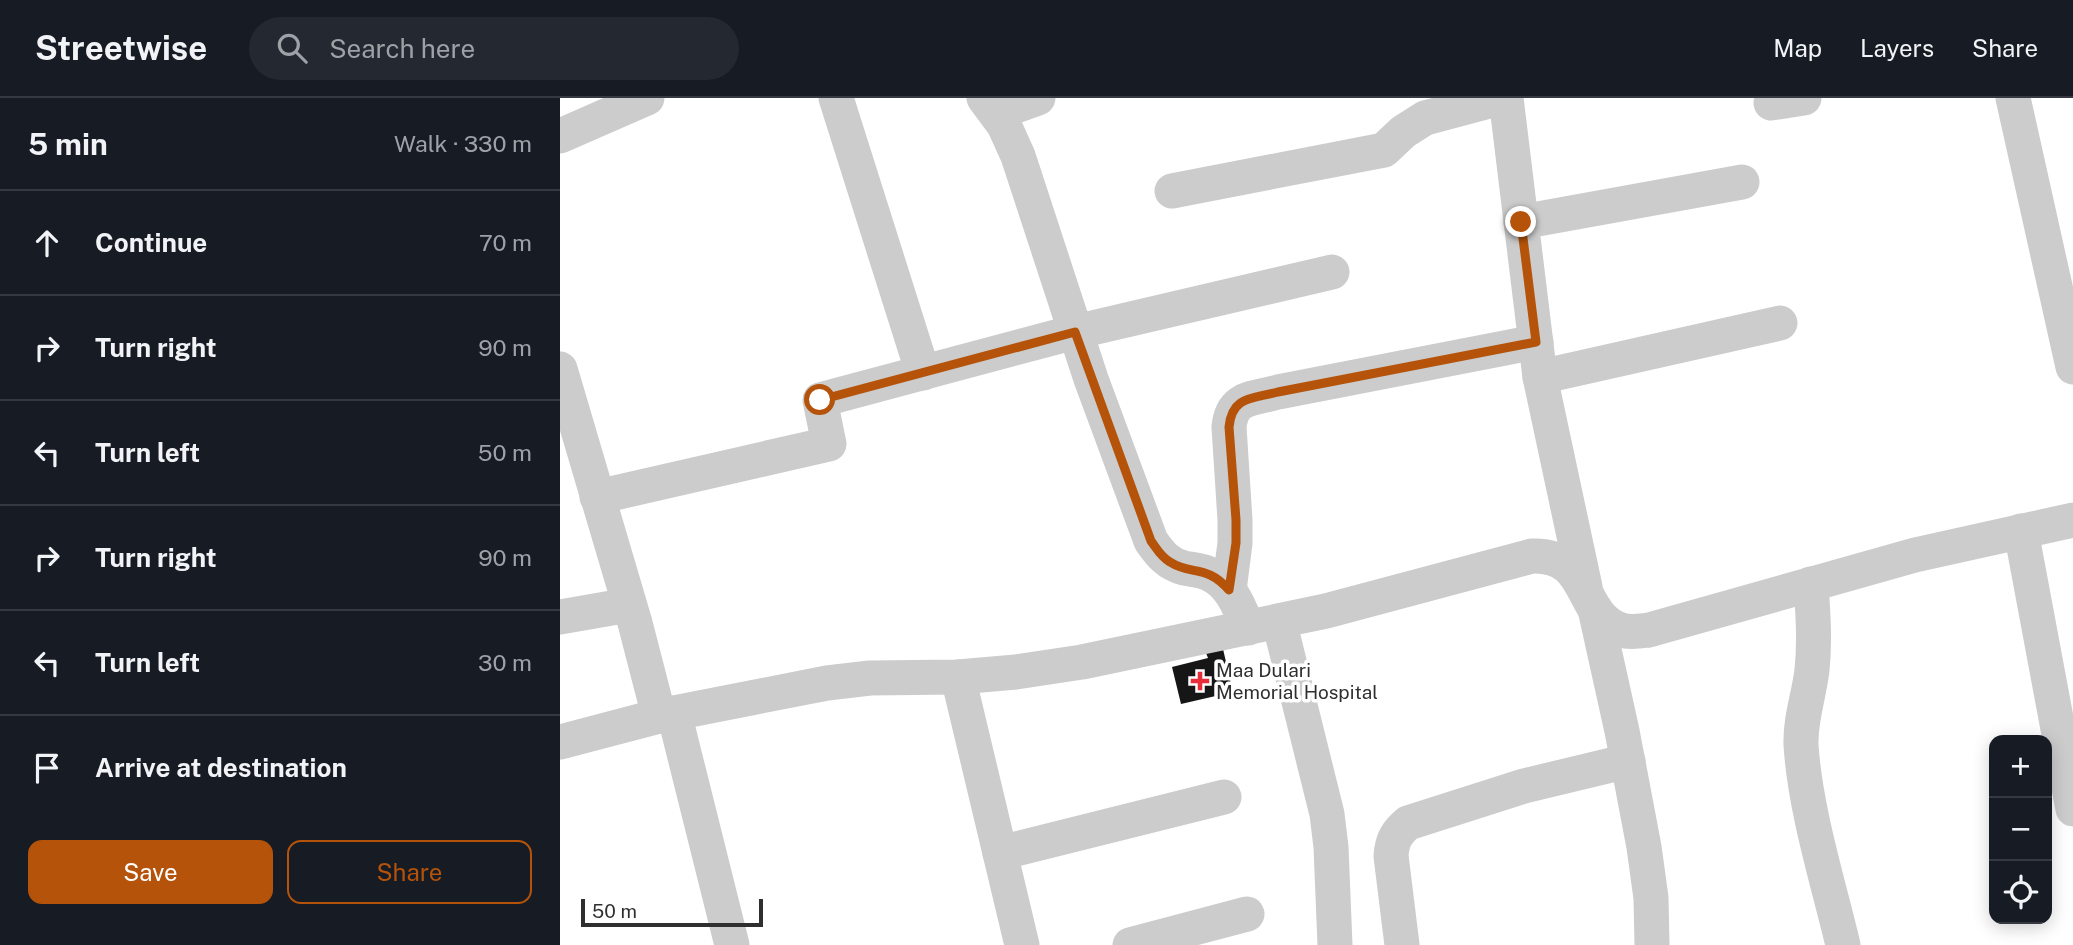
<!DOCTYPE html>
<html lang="en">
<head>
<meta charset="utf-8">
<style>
  :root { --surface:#171b24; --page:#242831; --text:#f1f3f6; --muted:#9ea1a6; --line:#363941; --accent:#b45309 }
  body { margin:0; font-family:"Public Sans",sans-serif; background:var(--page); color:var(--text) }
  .controls { position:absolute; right:21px; bottom:21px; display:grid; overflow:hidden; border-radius:14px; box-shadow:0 4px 18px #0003 }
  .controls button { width:63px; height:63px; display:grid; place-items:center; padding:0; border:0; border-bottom:2px solid var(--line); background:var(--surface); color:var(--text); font:35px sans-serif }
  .scale { position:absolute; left:21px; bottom:18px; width:182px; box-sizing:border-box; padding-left:7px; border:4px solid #2f2f2f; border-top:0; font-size:19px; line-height:24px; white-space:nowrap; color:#2f2f2f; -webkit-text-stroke:5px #fff; paint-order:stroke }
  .stop { position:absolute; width:21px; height:21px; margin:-16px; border:5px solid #b45309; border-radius:50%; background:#fff }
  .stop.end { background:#b45309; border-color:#fff; box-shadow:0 2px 7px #0008 }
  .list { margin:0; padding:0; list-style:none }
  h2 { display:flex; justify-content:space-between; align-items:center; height:91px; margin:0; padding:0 28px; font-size:30px }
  h2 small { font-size:23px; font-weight:400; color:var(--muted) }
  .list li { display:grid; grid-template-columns:46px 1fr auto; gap:21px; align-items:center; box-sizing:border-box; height:105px; padding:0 28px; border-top:2px solid var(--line) }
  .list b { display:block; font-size:26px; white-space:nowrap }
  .list em { font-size:23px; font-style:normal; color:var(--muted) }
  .actions { display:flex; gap:14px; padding:21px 28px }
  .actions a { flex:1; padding:16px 0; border:2px solid var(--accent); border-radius:14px; text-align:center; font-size:24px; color:var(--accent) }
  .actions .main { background:var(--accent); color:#fff }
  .icon { flex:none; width:38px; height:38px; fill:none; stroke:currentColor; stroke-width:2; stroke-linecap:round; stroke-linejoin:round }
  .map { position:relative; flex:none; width:1513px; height:847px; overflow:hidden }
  header { display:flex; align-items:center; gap:42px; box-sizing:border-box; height:98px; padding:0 35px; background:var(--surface); border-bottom:2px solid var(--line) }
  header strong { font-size:33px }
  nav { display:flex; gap:38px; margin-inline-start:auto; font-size:24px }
  .search { width:490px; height:63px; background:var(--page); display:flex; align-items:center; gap:18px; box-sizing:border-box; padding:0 24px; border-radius:38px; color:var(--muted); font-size:26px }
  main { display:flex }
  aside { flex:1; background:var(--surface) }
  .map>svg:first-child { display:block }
  .building { fill:#161616 }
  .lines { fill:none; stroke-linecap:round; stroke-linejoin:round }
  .minor { stroke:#ccc; stroke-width:35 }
  .route { stroke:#b45309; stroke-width:9 }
  .poi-dot { fill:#ea2d3b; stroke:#fff; stroke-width:2.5 }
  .labels { text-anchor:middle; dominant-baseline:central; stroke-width:7; stroke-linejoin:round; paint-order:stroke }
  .poi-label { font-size:19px; fill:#2f2f2f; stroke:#fff; text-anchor:start }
</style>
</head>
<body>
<header>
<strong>Streetwise</strong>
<div class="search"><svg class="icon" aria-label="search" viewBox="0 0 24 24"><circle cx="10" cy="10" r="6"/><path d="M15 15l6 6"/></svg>Search here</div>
<nav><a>Map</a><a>Layers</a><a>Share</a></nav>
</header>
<main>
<aside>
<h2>5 min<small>Walk · 330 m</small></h2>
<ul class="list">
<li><svg class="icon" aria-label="ahead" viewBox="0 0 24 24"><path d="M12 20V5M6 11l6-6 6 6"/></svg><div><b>Continue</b></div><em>70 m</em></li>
<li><svg class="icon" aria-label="right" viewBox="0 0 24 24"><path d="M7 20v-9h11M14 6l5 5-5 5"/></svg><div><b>Turn right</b></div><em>90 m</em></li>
<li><svg class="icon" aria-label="left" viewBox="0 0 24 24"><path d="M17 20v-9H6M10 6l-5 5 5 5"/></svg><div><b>Turn left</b></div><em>50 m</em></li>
<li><svg class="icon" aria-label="right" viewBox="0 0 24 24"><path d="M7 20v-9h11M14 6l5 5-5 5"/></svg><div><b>Turn right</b></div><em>90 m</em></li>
<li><svg class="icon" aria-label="left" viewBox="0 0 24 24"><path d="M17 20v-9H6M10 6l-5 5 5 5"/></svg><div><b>Turn left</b></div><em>30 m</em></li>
<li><svg class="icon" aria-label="arrive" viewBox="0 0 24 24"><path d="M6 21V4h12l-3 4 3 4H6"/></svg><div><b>Arrive at destination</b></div></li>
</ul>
<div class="actions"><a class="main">Save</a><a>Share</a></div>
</aside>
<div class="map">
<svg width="1513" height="847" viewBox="0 0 1513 847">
  <rect width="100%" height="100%" fill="#fff"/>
  <path class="building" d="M663 551 673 594 621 606 612 569 648 560 646 555Z"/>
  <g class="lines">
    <g class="minor">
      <path d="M276 0 363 275"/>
      <path d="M424 0 444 27 458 58 531 281 591 443C600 456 608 466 624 470 633 472 643 472 651 477 672 487 680 511 688 530"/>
      <path d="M946 0 980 279 1025 489"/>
      <path d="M1453 0 1513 269"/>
      <path d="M1211 5 1244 0"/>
      <path d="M436 15 478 0"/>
      <path d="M0 38 87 0"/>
      <path d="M612 93 824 52 843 34 865 20 940 0"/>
      <path d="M961 124 1182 84"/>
      <path d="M0 271 75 525 99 618"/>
      <path d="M980 279 1220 225"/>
      <path d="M37 399 269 346 260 302 515 234 772 174"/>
      <path d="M1461 433 1513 711"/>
      <path d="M1251 486C1253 515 1255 543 1252 572 1249 598 1240 621 1241 647 1245 711 1268 784 1283 847"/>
      <path d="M669 492 675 445V422L669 329C672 298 693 301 718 294L976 244"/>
      <path d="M1035 511 1062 633 1084 749 1091 800 1092 847"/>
      <path d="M0 519 69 507"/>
      <path d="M719 523 767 716 771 749 775 847"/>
      <path d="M398 579 462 847"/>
      <path d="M114 615 172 847"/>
      <path d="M0 644 99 618 267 585 310 580 398 579 456 574 522 564 766 513 972 458C1033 456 1017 518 1061 532 1070 535 1080 533 1089 532L1355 457 1513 422"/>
      <path d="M440 755 664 699"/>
      <path d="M570 847 687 816"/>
      <path d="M842 847 831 758C832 743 836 735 848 725L964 688 1068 663"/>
    </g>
  </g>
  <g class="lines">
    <path class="route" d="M260 302 515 234 591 443C597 451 601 459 610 464 632 478 646 466 669 492L676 445V422L669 329C672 298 692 301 718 294L976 244 961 124"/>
  </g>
  <path class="poi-dot" d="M636.5 572.5h7v7h7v7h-7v7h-7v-7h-7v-7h7z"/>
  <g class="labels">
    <g class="poi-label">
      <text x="656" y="572">Maa Dulari<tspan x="656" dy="22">Memorial Hospital</tspan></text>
    </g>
  </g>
</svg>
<div class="controls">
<button>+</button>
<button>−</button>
<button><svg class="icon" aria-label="locate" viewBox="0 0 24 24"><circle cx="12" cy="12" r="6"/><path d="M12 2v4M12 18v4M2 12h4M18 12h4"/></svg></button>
</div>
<div class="scale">50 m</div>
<div class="stop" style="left:260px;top:302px"></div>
<div class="stop end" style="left:961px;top:124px"></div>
</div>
</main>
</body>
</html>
